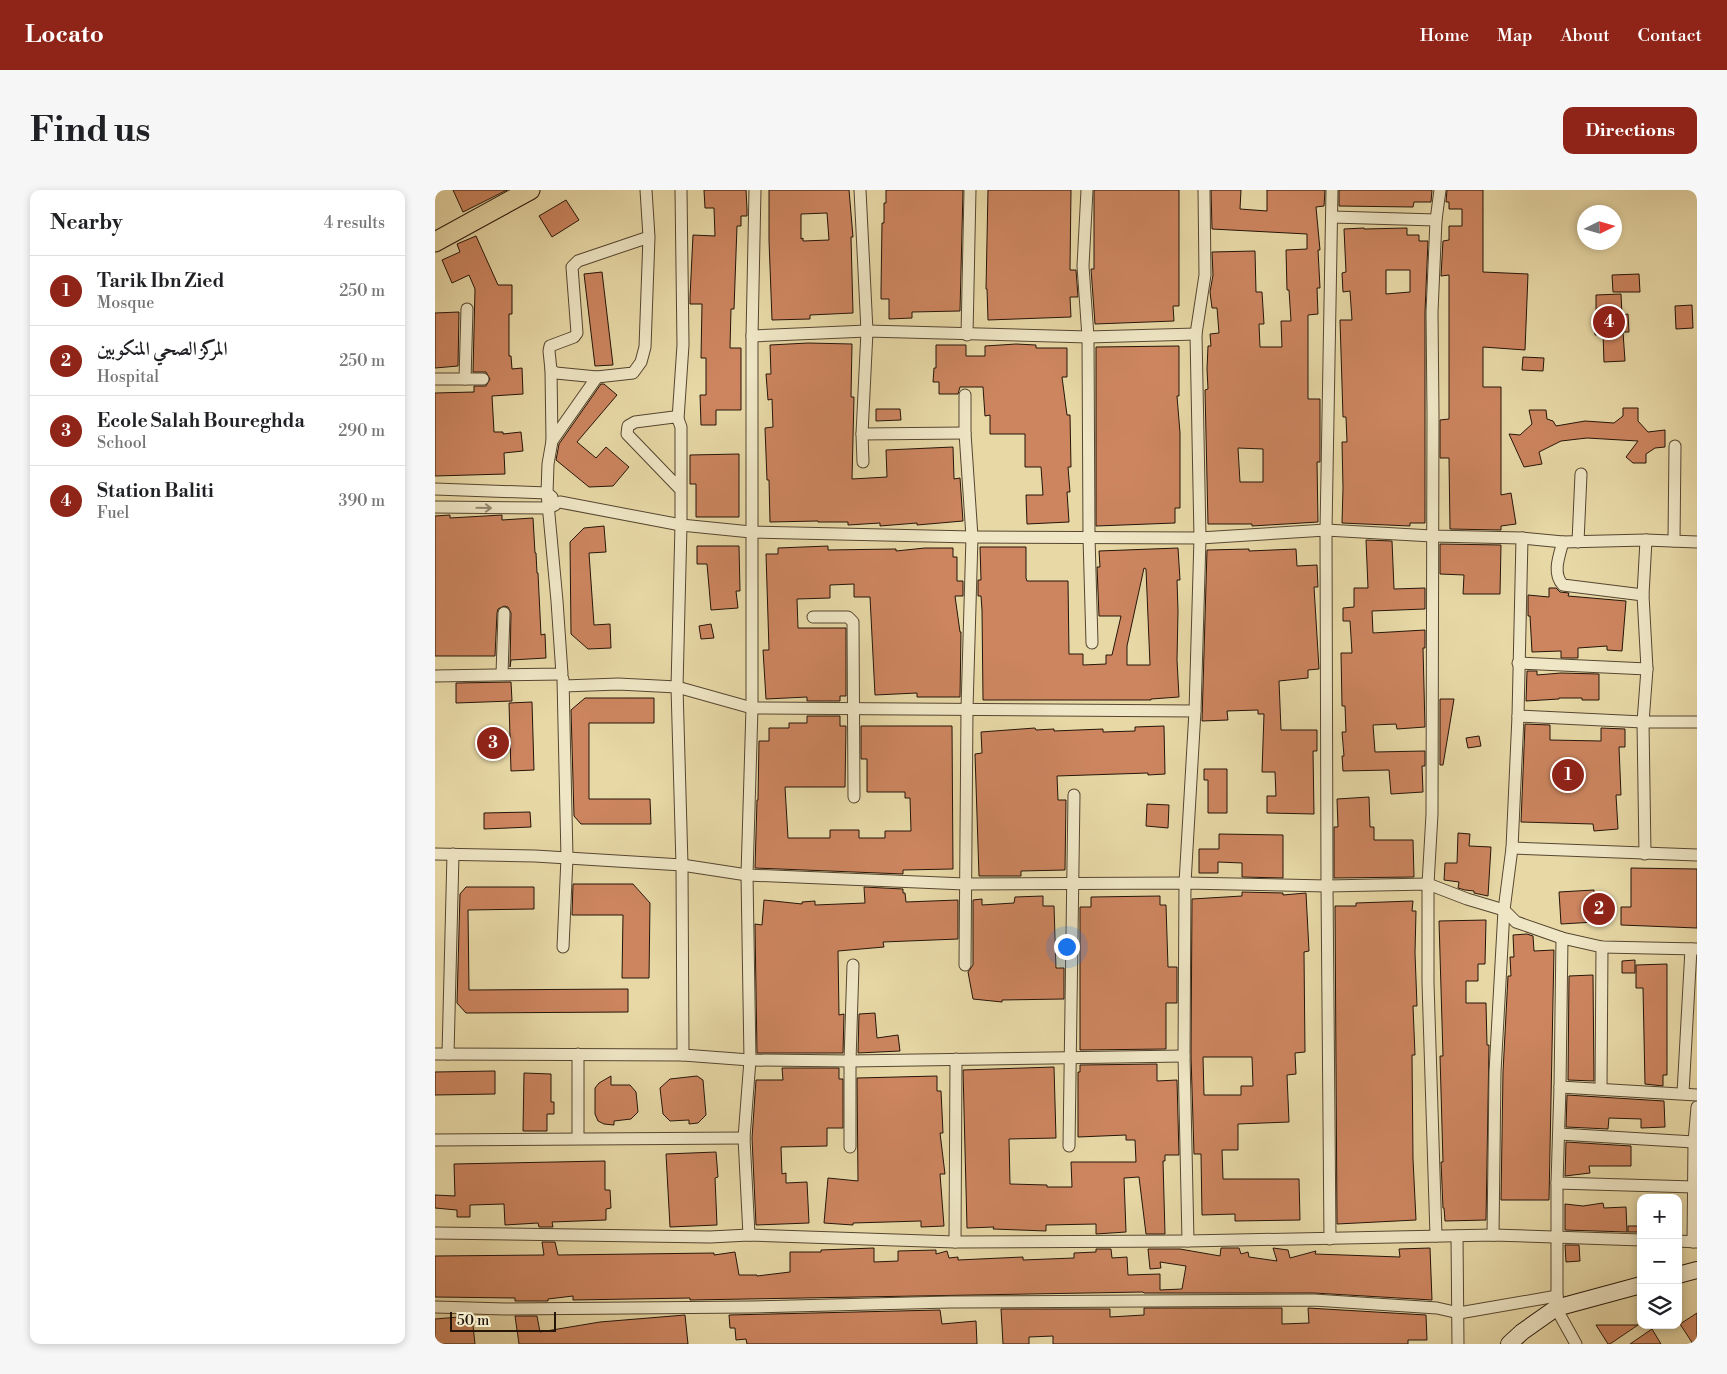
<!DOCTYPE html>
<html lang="en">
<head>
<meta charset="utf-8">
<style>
  :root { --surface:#fff; --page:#f6f6f6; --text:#202124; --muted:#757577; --line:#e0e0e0; --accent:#8f2418 }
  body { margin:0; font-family:"Libre Bodoni",Amiri,serif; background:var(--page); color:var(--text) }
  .controls { position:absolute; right:15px; bottom:15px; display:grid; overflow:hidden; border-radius:10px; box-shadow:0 2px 8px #0003 }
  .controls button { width:45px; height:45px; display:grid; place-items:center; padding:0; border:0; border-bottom:1px solid var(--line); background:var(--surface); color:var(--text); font:25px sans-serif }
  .compass { position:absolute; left:1142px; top:15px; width:45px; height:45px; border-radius:50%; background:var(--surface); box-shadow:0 2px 8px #0003; rotate:85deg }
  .scale { position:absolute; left:15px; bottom:12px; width:106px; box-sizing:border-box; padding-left:5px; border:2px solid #251509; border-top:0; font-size:14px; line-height:18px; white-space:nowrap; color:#251509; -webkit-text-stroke:4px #efe6c5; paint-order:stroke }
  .you { position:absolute; left:631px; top:756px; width:18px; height:18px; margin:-12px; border:4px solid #fff; border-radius:50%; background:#1a73e8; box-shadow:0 0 0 8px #1a73e833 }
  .badge { display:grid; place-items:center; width:32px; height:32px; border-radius:50%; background:var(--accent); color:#fff; font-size:16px; font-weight:700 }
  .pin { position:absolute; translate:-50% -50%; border:2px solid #fff; box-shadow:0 1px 5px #0006 }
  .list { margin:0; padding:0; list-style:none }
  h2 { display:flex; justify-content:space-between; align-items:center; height:65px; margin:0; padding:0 20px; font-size:21px }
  h2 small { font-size:16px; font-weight:400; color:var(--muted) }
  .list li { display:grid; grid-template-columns:32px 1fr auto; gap:15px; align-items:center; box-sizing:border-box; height:70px; padding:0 20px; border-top:1px solid var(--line) }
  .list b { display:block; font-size:19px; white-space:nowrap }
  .list p { margin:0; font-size:16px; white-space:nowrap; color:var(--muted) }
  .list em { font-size:16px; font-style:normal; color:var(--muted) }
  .icon { flex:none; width:28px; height:28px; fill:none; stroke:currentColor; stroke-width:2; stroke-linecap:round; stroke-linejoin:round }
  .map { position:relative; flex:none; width:1262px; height:1154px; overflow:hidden; border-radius:10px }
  header { display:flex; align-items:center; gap:30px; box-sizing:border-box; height:70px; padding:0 25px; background:var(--accent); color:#fff }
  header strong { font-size:24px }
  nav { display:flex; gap:28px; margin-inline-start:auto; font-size:18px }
  .intro { display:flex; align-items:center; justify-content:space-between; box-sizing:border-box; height:120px; padding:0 30px }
  h1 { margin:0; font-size:35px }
  .button { padding:12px 22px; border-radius:10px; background:var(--accent); color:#fff; font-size:18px; font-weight:700 }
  main { display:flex; gap:30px; padding:0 30px }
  aside { flex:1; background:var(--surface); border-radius:10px; box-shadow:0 2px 8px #0003 }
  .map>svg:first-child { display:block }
  .building { fill:#cc855f; stroke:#251509; fill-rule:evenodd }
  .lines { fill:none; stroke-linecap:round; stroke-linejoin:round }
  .street-casing { stroke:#564630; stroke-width:13 }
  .secondary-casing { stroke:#251509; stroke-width:18 }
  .primary-casing { stroke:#251509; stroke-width:21 }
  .street { stroke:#efe6c5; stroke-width:11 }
  .secondary { stroke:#efe6c5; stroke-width:16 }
  .primary { stroke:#e7d8a6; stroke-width:19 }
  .oneway { stroke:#948870 }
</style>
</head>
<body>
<header>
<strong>Locato</strong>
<nav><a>Home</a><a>Map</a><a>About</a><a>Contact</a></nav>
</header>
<div class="intro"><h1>Find us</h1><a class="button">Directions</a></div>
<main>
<aside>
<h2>Nearby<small>4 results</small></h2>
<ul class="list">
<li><span class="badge">1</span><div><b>Tarik Ibn Zied</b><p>Mosque</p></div><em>250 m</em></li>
<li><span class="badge">2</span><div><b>المركز الصحي المنكوبين</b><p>Hospital</p></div><em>250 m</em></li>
<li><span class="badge">3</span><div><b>Ecole Salah Boureghda</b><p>School</p></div><em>290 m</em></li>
<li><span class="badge">4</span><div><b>Station Baliti</b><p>Fuel</p></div><em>390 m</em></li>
</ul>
</aside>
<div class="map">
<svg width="1262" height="1154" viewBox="0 0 1262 1154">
  <rect width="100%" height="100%" fill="#e7d8a6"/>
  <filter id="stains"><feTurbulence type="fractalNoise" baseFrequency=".004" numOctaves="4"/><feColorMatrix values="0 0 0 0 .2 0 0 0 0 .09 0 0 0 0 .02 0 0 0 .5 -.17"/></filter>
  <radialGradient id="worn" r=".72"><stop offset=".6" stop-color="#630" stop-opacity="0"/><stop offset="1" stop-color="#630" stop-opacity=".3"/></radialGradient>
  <g class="building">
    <path d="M18 0H72L28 22Z"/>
    <path d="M269 0H311L312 19V26H306V36H302L299 119H296L295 158H306V220H281V235H266L265 205H271V168H266L267 114H255V107L258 45 280 46 279 18H270Z"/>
    <path d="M334 0H414L418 47H416L418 123 375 125V129L337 130 334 50ZM392 23 394 50 368 51V48L366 49V24Z"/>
    <path d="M451 0H528L525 121 477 122V128L454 129V109H446V101L447 33H449V13H451Z"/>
    <path d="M553 0H636L635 80H641L643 107H635L636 127 553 130 552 99H551Z"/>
    <path d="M659 0H744V116H738L739 131 660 134 656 79H659Z"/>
    <path d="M776 0H806L805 19 832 21V0H890L889 16 881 17 885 60H883L885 98H882L883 124 873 125V209H885V272H882L883 332 817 336V334H773L770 200 773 199 772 179 773 156H776L775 144 784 143 782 118H777L775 102 778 85 777 62 820 61 821 102H827L829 134H824L825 157H847L846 131H856L854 100H852L851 60 872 59V44L777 39ZM803 258 828 259V292H805Z"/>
    <path d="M904 0H997L996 12H979L978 17 904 16Z"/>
    <path d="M1012 0H1048V82L1093 84 1090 160 1048 157V197H1066V305L1076 303 1081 334 1066 336V340L1015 339 1014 268H1005V230L1014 229V85L1006 86 1008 51 1014 50V36H1027V19H1014V12H1011Z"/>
    <path d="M131 10 144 30 117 47 104 26Z"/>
    <path d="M929 38V39L972 38V45H984V51H993L990 122V333H975V336L907 333 908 298 907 252H912L911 227H908L905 130H917L915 101 908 102 907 83 911 82 909 39ZM951 80H975V102L951 104Z"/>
    <path d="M41 46 63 95H77V124H74V166H76L77 179 87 178 88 204 57 206 59 242H68V244L86 242 88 261 69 263 70 284 0 286V203L39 202V196H51L55 189 51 182H38L40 99 34 85 17 93 7 70 25 62 22 54Z"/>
    <path d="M167 82 178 175 160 176 149 84Z"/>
    <path d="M1204 84 1205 102H1178L1177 85Z"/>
    <path d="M1186 104 1187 125 1193 124 1194 142H1188L1190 171 1169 172 1168 144 1160 145 1159 127H1161V105Z"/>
    <path d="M1257 115 1258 138 1241 139 1240 116Z"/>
    <path d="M24 122 23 176 0 178V123Z"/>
    <path d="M373 153 417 154 416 207H419L417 289 452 287 451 260 518 257 519 289 525 288 528 331 482 335V333L445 336V333L413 335V332H383V331L335 332 334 290H332L330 238 338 237 337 209 333 210 331 184H336L335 155Z"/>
    <path d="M581 154 601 155V158H632V187H627L632 225H635L636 277H633L635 302H632L634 332 592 334 591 305H608L606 277H590V244H555V225L550 226 548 197H525L523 204H504V192H498L499 178H501V155H531V166H550V156Z"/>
    <path d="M744 156V206H742L745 243V318H740V333L661 336V157Z"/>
    <path d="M1088 167 1109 168 1108 181 1087 180Z"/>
    <path d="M166 194H169L182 205 142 252 161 268 171 257 194 277 178 296 154 297 121 270 124 254Z"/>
    <path d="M1188 218H1203V231L1213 242 1230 240V257L1220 258 1211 264V273H1198L1191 267 1203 251 1152 248 1126 251 1104 262 1107 274 1089 277 1074 244 1085 245 1097 234 1094 220H1111L1112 229 1118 231 1121 236 1150 231 1179 233 1188 226Z"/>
    <path d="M441 219H465L466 230 441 231Z"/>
    <path d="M304 264V327H261V294H255V265Z"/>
    <path d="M15 325V328L67 325V330L98 328 100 363H101L102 383H103L106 445 110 444 111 468 76 470 75 477 76 423 73 417 69 416 63 419 62 423 60 466H0V326Z"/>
    <path d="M169 336 171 362 154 363 159 435 175 434 176 458 153 459 136 444 135 352 149 338Z"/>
    <path d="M931 350 957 351 959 399 990 398V419L937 421 938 443 990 440V458H988L990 537 962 539 961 534 938 535 940 562 990 561V576H987L988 602 956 604 954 580 908 581 907 566H909L907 542H911L910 516H907L906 463H917L915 431H908V418L919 417V398H933Z"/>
    <path d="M1005 354 1066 355 1065 404H1028L1029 385 1005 384Z"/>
    <path d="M262 356H304L305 401H301L303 418 276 420 272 374H262Z"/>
    <path d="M393 356V360L461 359V361L490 358H518V367H522V391H528V406H520L525 442H526L525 507H482V503L440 505 435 407H419V394L395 395V408L362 409 363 438H411V506H405V511H372V507L331 509 328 460H334L331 364H343V358Z"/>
    <path d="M545 357H591V388L592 391H633L634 464H648V475L671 474V465H677L686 426H664L662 377H665L664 361 743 358 745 390H742L743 421 742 470 744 507 716 509V510H548L547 420 546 406H543V390H546ZM709 378 711 379 715 475H692V456Z"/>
    <path d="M814 359V361L861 359 862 376 882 375 883 397H879L884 479 873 480V488L844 491 846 540H882V561H878L879 624 832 623V606H841L840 582H827L829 524H823V520L792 521 793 530 767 531 772 360Z"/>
    <path d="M1114 398H1121L1125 402 1134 403 1133 406 1191 411 1187 461 1172 460V456L1143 458V468H1126V461L1097 462 1095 426H1093V405L1114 407Z"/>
    <path d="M276 434 279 448 266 449 264 436Z"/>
    <path d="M1092 481H1102V485L1126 483 1164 484V510H1147V508H1124V509L1091 511Z"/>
    <path d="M76 492 77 511 21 513V493Z"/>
    <path d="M150 508H219V533H154V609H215L216 634H146L139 626 136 520Z"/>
    <path d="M1005 509H1019L1008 575H1005Z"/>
    <path d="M97 512 99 580 76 581 74 513Z"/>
    <path d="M372 526H405V536H411L410 597H350L353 648H395V640H424V648H450V641H476L475 608H470V602H432V569H426V536H517L518 679 468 680V684L320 678 322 610H323L324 551H334V538H354V533H372Z"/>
    <path d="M1090 534 1115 535V550L1166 551V538L1190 539V557H1184L1186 605H1181L1183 639 1159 641 1158 634 1086 632Z"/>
    <path d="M729 536 730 584 713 585V583L622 586 623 610H631L630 680 586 681V686H544L540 564 547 563 546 542 600 538 601 540 619 539V541L668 539V542L700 541V537Z"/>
    <path d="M1044 546 1046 556 1033 558 1031 548Z"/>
    <path d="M769 579H792V623H773V590H769Z"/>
    <path d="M934 607 935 637H939V650H978L979 687 899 688V637H903L902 609Z"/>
    <path d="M712 614 734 615 733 638 711 636Z"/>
    <path d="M95 622 96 637 49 639V623Z"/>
    <path d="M1023 643 1035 644 1034 656 1056 657 1053 706 1039 703V701L1030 700 1023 698 1024 692 1009 690 1010 673H1022Z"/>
    <path d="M784 644 848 645V688L807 687V673L783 672V683H764V659H784Z"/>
    <path d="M1196 678 1262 679V738L1186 735V717H1196Z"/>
    <path d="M138 694H198L215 713 214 788H187L188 725H137Z"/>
    <path d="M31 697H99V719L33 720 34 800 193 799V822L31 823 22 813 25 704Z"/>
    <path d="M429 697 468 699V703H470L471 712 523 710V749L448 752 449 757 403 761 404 825 409 824 408 863H322L320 736V734L327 735 329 710 367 714V712L380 711V715L430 713Z"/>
    <path d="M1159 700 1160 732 1126 734 1124 702Z"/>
    <path d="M807 702 848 703V705L871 703 874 761 869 762 870 862 860 863 861 884 852 885 854 932 803 934V960H787L788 989H864L865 1030 800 1031V1024L767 1025 766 964H759L756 866 757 709 807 706ZM768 867H817L818 896H806V905H769Z"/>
    <path d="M608 706V716H619L621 778H629V809L567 810V812L538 809 533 782 538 775V710L547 709V715L579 713 580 707Z"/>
    <path d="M725 706V715H731L733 777H742V813H731V859L645 860V717H656V707Z"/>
    <path d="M978 711 977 721H981L980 763 982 816H978L980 865H977L978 969 981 1030 902 1034 900 716H921V713Z"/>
    <path d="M1051 730 1050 774H1043V791H1031V813H1051L1052 855H1054L1051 1030 1010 1031 1009 1018H1008L1006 972H1008L1005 866H1008L1004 731Z"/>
    <path d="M1092 744 1098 746 1099 761 1119 760 1114 1010H1066L1068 882 1073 786H1076L1075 767H1079L1078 745Z"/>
    <path d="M1200 770V783H1187V771Z"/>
    <path d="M1232 774V885H1228V896L1210 894 1208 798H1201V775Z"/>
    <path d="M1158 785 1159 891 1133 890 1134 786Z"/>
    <path d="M440 823 442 848 463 845 465 861 423 863 424 824Z"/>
    <path d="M722 874V891L742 890 744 965H730V971H728L730 1044H711L704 987 689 988 691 1042 661 1044V1034L611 1035V1041L558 1039 559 1037 532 1038 528 880 619 877 621 948 574 949 575 994 612 995V997H637L636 972H701L700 950H691V945L643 947V882H645V875Z"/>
    <path d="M347 878H404V889H408V938H392V956L346 957 347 984 351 983V993L372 992 374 1033 321 1035 317 948 321 890H348Z"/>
    <path d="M60 881V904L0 905V882Z"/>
    <path d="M89 883 116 884V912H119V924H112V941H88Z"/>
    <path d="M176 886V895H195L201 902 203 922 196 929 179 931V935L169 934 163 931 160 924V898L164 893Z"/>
    <path d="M262 886 268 890 271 925 263 933 254 934V930L235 931 228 924 225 898 235 889Z"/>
    <path d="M502 886V901H506L508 943H505L510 984H505L509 1036 486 1037V1031L418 1033V1035L389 1033 393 988 423 991 422 888Z"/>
    <path d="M1132 905 1229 911 1230 937 1206 938V929L1174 928 1173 939 1131 937Z"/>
    <path d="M1131 952 1196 956V976H1154L1155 983 1130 986Z"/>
    <path d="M281 962 283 987 280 988 282 1035 235 1037 231 964Z"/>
    <path d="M170 971V1000H175L176 1018 171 1019V1030L117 1032 118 1037H104L103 1033 70 1035 69 1014 35 1015V1027H22V1020L0 1018V1005L20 1006 19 974Z"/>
    <path d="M1168 1013 1169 1018 1191 1017 1192 1042 1130 1040V1014L1148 1016Z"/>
    <rect x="1193" y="1036" width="13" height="6"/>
    <path d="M107 1052H120L123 1065 279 1063V1065L300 1062 304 1085H322V1086L355 1082V1062H386V1060L439 1058V1072L463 1071V1061L501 1060V1064L512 1061 514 1068 523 1067V1070L588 1067V1070L639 1068V1063L661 1062V1059H676L677 1068 692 1067 693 1085 725 1084V1100L747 1099 751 1076 725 1072 726 1078 715 1079 713 1059H745L785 1066 786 1058H804L806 1064 813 1062 814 1067 842 1071 838 1058 853 1060 855 1068 881 1061 880 1064 965 1067 964 1059 995 1058 997 1110 879 1103H709L708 1102 255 1110V1108L138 1110V1106L113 1109V1111H80V1108L0 1107V1066L109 1065Z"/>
    <path d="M1130 1055H1144L1145 1071 1131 1072Z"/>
    <path d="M709 1118H847V1134L874 1133 873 1118 991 1125 992 1150H973V1154H618V1146L594 1147V1154H568L566 1119H675V1127L709 1125Z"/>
    <path d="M505 1120 507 1134 541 1131 542 1154H312L311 1149 301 1150 300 1138H295L294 1125Z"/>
    <path d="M1262 1123V1154H1258L1245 1134Z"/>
    <path d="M250 1125 253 1154H84L80 1126H102L105 1142 165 1132Z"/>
    <path d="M37 1126 40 1154H0V1129Z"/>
    <path d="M1161 1135H1203L1175 1154H1173Z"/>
    <path d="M1217 1139 1226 1154H1195Z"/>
  </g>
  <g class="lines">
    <g class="street-casing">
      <g id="street">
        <path d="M211 0 214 47 210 157 206 172 198 183 162 187 121 183 116 180 114 161 115 156 139 147 142 143 137 77 143 71 214 47"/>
        <path d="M425 0 432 141 427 244 428 272"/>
        <path d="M652 0 648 76 653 147 654 347 657 453"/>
        <path d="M897 27 1001 30"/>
        <path d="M532 145 535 0"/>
        <path d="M317 146 432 141 653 147 761 144"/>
        <path d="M116 180 117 251"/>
        <path d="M0 189H48"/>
        <path d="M30 189 32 119"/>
        <path d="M530 205V243L537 347 532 518 530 775"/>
        <path d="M243 229 248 155 246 0"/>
        <path d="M427 244 530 243"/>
        <path d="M0 299 112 303 117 307"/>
        <path d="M245 299 192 244 193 236 200 232 239 227 243 229 246 237V335L242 497 247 675 248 865"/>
        <path d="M125 312 246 335 316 342 537 347 765 348 891 340 997 346 1087 348 1128 352 1211 350 1262 352"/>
        <path d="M0 317 113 318 120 315"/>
        <path d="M1239 351 1240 256"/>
        <path d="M1128 352C1124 366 1117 384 1128 395L1208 405"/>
        <path d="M1143 352 1146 284"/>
        <path d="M378 427H413L418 432 419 607"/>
        <path d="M1083 473 1212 479"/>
        <path d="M67 484 69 423"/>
        <path d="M0 486 127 484 122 411 112 303 113 274 117 251 162 187"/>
        <path d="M128 489 132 668 128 757"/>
        <path d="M129 496 183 494 242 497 317 518 760 521"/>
        <path d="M1083 526 1208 532H1262"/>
        <path d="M1077 658 1262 665"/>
        <path d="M0 664 100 666 247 675 312 685 530 694 750 693 892 696 993 694 1032 709 1069 720 1081 732 1127 748 1167 757 1262 759"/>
        <path d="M1210 664 1208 532 1212 479 1208 405 1211 350"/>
        <path d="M1127 748 1125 897 1262 905"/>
        <path d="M0 864 248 865 315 870 415 871 749 866"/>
        <path d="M13 864 18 664"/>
        <path d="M1166 898 1167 757"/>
        <path d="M1248 903 1256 759"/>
        <path d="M1124 944 1259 952"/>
        <path d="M143 948V864"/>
        <path d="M0 950 309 948"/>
        <path d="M634 956 639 605"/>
        <path d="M415 957V871L418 775"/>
        <path d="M1122 993 1259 997"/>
        <path d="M0 1043 275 1047 314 1045 520 1052 753 1051 1058 1045 1206 1050"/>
        <path d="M314 1045 309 948 315 870 312 685 317 518V146L320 0"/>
        <path d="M1058 1045 1060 882 1069 720 1077 658 1083 526 1087 348"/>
        <path d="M1001 1046 993 793V694L997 624 998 224 997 122 1001 30 1005 0"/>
        <path d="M1022 1046 1023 1154"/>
        <path d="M895 1049 892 696 891 340 897 0"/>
        <path d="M753 1051 749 866 750 693 760 521 765 348 761 144 770 85 769 0"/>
        <path d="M1243 1051 1262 1052"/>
        <path d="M520 1052 521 869"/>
        <path d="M1258 1052 1259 952 1262 917"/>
        <path d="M1123 1113 1122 1106V993L1125 897"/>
        <path d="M0 1117 70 1119 315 1117 515 1112 879 1110 1002 1118 1024 1123 1122 1106"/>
        <path d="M1121 1118 1141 1154"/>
      </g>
    </g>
    <g class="secondary-casing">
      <g id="secondary">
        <path d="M1243 1085 1262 1080"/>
        <path d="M1074 1154 1087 1142 1121 1118 1206 1095"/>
      </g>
    </g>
    <g class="primary-casing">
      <path id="primary" d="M0 52 95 0"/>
    </g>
    <use href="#street" class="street"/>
    <use href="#secondary" class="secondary"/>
    <use href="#primary" class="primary"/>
  </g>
  <defs><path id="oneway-shaft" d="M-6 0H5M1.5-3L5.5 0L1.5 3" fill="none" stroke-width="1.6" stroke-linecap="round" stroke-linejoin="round" transform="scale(1.25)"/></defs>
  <use class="oneway" href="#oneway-shaft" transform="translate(49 318) rotate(1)"/>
  <rect width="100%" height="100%" filter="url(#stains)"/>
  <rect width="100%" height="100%" fill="url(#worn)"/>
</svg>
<div class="controls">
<button>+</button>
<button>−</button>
<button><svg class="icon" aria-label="layers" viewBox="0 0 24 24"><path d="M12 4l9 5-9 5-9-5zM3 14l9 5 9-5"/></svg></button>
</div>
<svg class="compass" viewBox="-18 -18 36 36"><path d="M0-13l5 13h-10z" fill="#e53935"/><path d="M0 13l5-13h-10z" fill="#757577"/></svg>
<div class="scale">50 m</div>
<div class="you"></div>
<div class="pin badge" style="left:1133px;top:585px">1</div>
<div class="pin badge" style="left:1164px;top:719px">2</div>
<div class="pin badge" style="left:58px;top:553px">3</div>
<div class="pin badge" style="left:1174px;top:132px">4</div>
</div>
</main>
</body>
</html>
